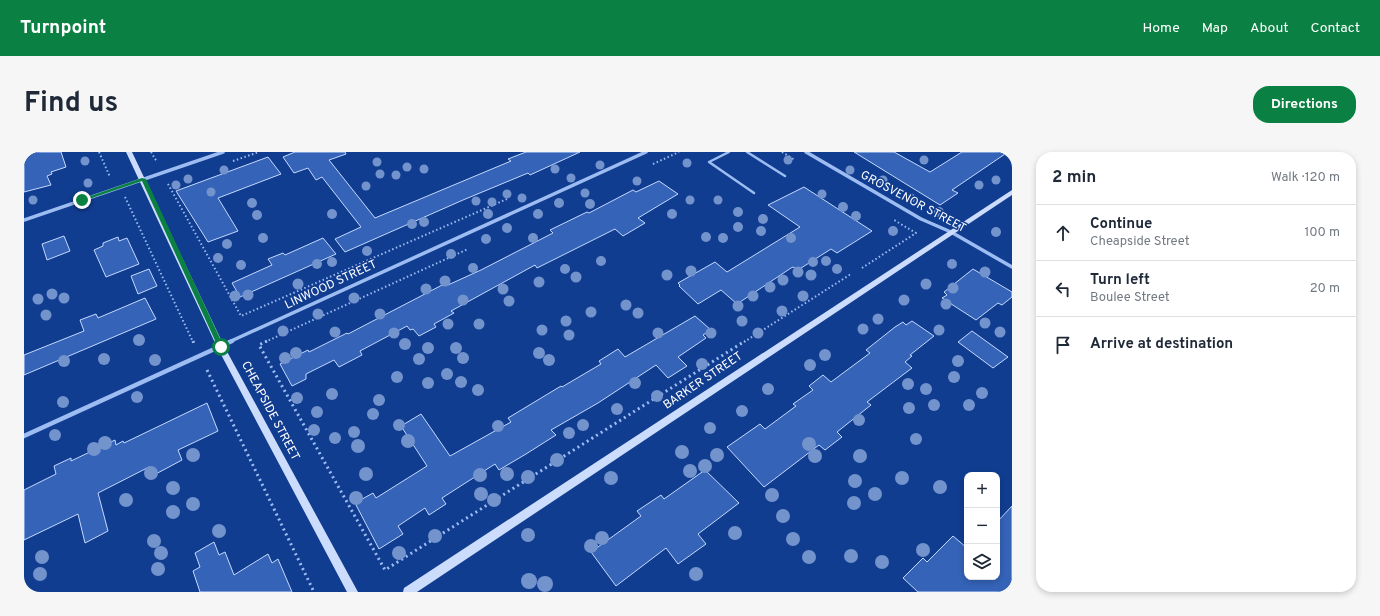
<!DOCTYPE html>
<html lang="en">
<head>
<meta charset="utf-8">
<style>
  :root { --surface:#fff; --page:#f6f6f7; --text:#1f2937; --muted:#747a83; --line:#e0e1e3; --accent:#0b8043 }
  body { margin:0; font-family:Overpass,sans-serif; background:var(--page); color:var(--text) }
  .controls { position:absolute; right:12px; bottom:12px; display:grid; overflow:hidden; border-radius:8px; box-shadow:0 2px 6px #0003 }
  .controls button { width:36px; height:36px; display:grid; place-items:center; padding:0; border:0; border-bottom:1px solid var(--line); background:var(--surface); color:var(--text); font:20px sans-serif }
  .stop { position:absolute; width:12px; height:12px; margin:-9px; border:3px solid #0b8043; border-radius:50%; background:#fff }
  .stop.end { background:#0b8043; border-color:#fff; box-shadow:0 1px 4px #0008 }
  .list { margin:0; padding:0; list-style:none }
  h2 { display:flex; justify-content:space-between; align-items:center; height:52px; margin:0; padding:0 16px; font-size:17px }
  h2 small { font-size:13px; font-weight:400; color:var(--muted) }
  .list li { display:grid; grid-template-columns:26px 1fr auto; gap:12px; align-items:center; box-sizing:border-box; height:56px; padding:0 16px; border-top:1px solid var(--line) }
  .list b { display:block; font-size:15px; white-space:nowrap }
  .list p { margin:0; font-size:13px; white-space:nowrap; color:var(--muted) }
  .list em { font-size:13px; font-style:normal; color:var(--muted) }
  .icon { flex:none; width:22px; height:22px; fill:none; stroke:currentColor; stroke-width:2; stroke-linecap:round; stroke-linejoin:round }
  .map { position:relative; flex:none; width:988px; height:440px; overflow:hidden; border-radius:16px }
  header { display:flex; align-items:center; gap:24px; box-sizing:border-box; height:56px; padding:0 20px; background:var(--accent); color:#fff }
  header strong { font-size:19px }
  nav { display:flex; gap:22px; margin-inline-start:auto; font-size:14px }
  .intro { display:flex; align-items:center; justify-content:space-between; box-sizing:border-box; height:96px; padding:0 24px }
  h1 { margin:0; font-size:28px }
  .button { padding:10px 18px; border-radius:16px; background:var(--accent); color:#fff; font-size:14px; font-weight:700 }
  main { display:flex; gap:24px; padding:0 24px }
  aside { flex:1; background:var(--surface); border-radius:16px; box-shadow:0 2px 6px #0003 }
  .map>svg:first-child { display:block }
  .building { fill:#3563b8; stroke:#c4d9fd }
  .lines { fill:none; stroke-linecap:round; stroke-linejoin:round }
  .path-far1 { stroke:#9dbcf2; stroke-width:2; stroke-dasharray:1.5 2.5; stroke-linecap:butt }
  .path { stroke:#9dbcf2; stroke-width:3; stroke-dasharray:2 3.5; stroke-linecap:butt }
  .lane { stroke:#9dbcf2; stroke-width:2.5 }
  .street-far1 { stroke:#9dbcf2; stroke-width:3.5 }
  .street { stroke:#9dbcf2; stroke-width:4.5 }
  .secondary { fill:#ccdcfc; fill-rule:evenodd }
  .tree { fill:#7393cc }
  .route { fill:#0b8043 }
  .labels { text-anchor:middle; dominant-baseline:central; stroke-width:3; stroke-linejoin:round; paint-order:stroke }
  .street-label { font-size:12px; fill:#fff; stroke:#113d91 }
</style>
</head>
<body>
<header>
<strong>Turnpoint</strong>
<nav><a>Home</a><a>Map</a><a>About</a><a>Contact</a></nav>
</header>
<div class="intro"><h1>Find us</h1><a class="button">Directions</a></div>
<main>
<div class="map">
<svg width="988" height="440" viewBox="0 0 988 440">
  <rect width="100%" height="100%" fill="#113d91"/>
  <g class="building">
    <path d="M0 0H37L42 15 27 20 28 22 23 24 27 33 0 40Z"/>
    <path d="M271 0H321L322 2 305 8 351 66 487 9 484 7 502 0H556L506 23 504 21 439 48 321 100 311 87 337 75 298 25 292 28 284 16 270 21 259 5Z"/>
    <path d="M830 0H870L906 20 938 0H984L928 38 934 41 916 53Z"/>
    <path d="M244 5 257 22 194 46 214 79 184 90 152 39Z"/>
    <path d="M635 29 654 42 614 66 621 71 599 84 591 77 513 116 511 113 427 159 430 161 410 172 412 175 395 184 389 177 386 178 383 174 336 199 338 203 315 215 310 208 282 222V227L268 234 256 212 284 198 285 200 323 181 324 182 422 131 424 133 457 118 529 81 526 78 563 60 565 61 609 38 612 40Z"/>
    <path d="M780 35 848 79 813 101 807 97 774 118 769 115 767 116 713 152 697 138 674 152 655 134 656 133 654 131 691 110 703 120 776 75 744 53Z"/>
    <path d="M40 84 46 99 23 108 18 92Z"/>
    <path d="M94 85 95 89 103 86 115 112 82 125 70 98 79 94V91Z"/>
    <path d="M299 86 312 102 216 145 208 131 248 113 244 107 259 101 261 103Z"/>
    <path d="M125 117 133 134 114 142 107 124Z"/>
    <path d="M949 117 988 140V145L978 153 974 151 952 168 918 146 923 143 920 140Z"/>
    <path d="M121 146 132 167 0 223V203L60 179 56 168 72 162 74 166Z"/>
    <path d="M671 164 687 178 679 183 682 186 654 205 663 214 644 226 632 213 574 251 527 278 532 283 502 302 475 318 471 312 418 346 422 352 405 363 401 356 374 374 379 382 355 397 331 351 349 341 352 346 403 314 377 274 397 262 426 304 487 270 484 266 537 234 538 235 577 212 575 209 594 197 601 205Z"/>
    <path d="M888 169 910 184 886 203 888 204 881 210 888 216 843 250 847 253 813 280 818 285 801 298 795 293 740 335 703 295 736 272 741 277 772 254 769 252 789 238 785 234 799 223 807 230 846 201 842 198 871 175 879 170 882 173Z"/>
    <path d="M948 179 984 205 969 216 934 190Z"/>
    <path d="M183 251 194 279 154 298 158 308 128 324 125 315 74 341 84 379 61 391 54 362 0 388V338L32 322 30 314 47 306V309L91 288 92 293 99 289 100 291Z"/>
    <path d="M681 318 715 351 674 382 682 392 654 412 642 396 592 434 567 400 617 364 613 359 637 343 640 347Z"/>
    <path d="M988 354V440H894L879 426 899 406 903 410 929 384 943 396V425H973V370Z"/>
    <path d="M190 390 195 403 201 400 210 423 244 402 248 411 254 407 268 440H176L169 419 176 415 171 401Z"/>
  </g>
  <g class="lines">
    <g class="path-far1">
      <path d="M75 0 86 25"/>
      <path d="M127 0 133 10"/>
      <path d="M758 0 771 8"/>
      <path d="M209 9 235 0"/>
      <path d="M629 12 655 0"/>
      <path d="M144 32 217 164 483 47"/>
      <path d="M101 45 169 190"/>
      <path d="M838 116 892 81 870 68"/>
      <path d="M241 190 444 97"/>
      <path d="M720 190 827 122"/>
    </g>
    <g class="path">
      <path d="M169 189 170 192"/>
      <path d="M243 189 235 193 361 418 721 189"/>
      <path d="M183 218 290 440"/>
    </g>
    <g class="lane">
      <path d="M705 0 685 10 730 41"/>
      <path d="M723 0 761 24"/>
    </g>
    <g class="street-far1">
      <path d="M782 0 897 67 927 80 988 115"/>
      <path d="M0 68 199 0"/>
      <path d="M205 190 622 0"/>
    </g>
    <path class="street" d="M0 284 208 189"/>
    <g class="secondary">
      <path d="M102 0H108L200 194 334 440H323L193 195Z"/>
      <path d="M988 38V43L393 440H379L380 436Z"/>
    </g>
  </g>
  <g class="tree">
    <circle cx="764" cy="8" r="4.5"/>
    <circle cx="900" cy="8" r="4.5"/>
    <circle cx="61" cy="9" r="4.5"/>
    <circle cx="353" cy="10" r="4.5"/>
    <circle cx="663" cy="11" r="4.5"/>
    <circle cx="576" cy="13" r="4.5"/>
    <circle cx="383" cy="15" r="4.5"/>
    <circle cx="400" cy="17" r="4.5"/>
    <circle cx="531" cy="17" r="4.5"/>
    <circle cx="200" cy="18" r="4.5"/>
    <circle cx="826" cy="18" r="4.5"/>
    <circle cx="356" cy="22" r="4.5"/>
    <circle cx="372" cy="23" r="4.5"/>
    <circle cx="547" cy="26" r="4.5"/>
    <circle cx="164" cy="27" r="4.5"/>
    <circle cx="859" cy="28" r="4.5"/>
    <circle cx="972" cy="28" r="4.5"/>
    <circle cx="613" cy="29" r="4.5"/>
    <circle cx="64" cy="31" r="4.5"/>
    <circle cx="152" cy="33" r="4.5"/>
    <circle cx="955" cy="33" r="4.5"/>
    <circle cx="342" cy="34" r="4.5"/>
    <circle cx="187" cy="40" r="4.5"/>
    <circle cx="561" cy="41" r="4.5"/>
    <circle cx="483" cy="42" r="4.5"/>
    <circle cx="798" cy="42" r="4.5"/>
    <circle cx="498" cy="46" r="4.5"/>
    <circle cx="887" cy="46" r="4.5"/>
    <circle cx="9" cy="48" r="4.5"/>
    <circle cx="666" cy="48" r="4.5"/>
    <circle cx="694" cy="48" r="4.5"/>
    <circle cx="452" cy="49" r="4.5"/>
    <circle cx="468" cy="50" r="4.5"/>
    <circle cx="228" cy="51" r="5"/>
    <circle cx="535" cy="51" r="5"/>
    <circle cx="566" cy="52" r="5"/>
    <circle cx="819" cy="55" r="5"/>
    <circle cx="714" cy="60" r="5"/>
    <circle cx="915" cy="60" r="5"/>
    <circle cx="308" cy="62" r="5"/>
    <circle cx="464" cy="62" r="5"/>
    <circle cx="514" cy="62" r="5"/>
    <circle cx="648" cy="62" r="5"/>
    <circle cx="233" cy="63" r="5"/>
    <circle cx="832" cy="64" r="5"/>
    <circle cx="739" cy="67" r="5"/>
    <circle cx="400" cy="70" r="5"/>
    <circle cx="388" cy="72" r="5"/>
    <circle cx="714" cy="75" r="5"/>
    <circle cx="483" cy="76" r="5"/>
    <circle cx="737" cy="79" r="5"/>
    <circle cx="869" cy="79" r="5"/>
    <circle cx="972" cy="80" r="5"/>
    <circle cx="682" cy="85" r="5"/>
    <circle cx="239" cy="86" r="5"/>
    <circle cx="509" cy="86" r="5"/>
    <circle cx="699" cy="86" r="5"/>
    <circle cx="767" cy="86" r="5"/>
    <circle cx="462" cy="87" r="5"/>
    <circle cx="203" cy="92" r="5"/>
    <circle cx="343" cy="99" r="5"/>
    <circle cx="427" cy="102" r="5"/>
    <circle cx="194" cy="106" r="5"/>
    <circle cx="577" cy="109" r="5"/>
    <circle cx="802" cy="109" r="5"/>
    <circle cx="308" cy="110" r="5"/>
    <circle cx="789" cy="110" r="5"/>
    <circle cx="293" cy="112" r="5"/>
    <circle cx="928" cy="112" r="5"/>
    <circle cx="217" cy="113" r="5"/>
    <circle cx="449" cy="116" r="5"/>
    <circle cx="541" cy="117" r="5"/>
    <circle cx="813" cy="117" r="5"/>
    <circle cx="667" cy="119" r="5.5"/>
    <circle cx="774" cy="120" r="5.5"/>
    <circle cx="961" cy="120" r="5.5"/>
    <circle cx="643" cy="123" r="5.5"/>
    <circle cx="787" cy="123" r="5.5"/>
    <circle cx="552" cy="125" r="5.5"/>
    <circle cx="759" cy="128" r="5.5"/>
    <circle cx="421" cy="129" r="5.5"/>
    <circle cx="515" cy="130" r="5.5"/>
    <circle cx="274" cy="132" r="5.5"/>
    <circle cx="902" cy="132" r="5.5"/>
    <circle cx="746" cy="135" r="5.5"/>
    <circle cx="929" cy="136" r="5.5"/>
    <circle cx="402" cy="137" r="5.5"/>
    <circle cx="479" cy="137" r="5.5"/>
    <circle cx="28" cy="142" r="5.5"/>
    <circle cx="224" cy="143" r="5.5"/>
    <circle cx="211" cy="144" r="5.5"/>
    <circle cx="729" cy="144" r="5.5"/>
    <circle cx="779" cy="144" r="5.5"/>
    <circle cx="40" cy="146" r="5.5"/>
    <circle cx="330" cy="146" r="5.5"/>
    <circle cx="14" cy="147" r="5.5"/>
    <circle cx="439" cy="148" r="5.5"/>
    <circle cx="880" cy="148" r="5.5"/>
    <circle cx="485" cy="149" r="5.5"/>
    <circle cx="922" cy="152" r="5.5"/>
    <circle cx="602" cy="153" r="5.5"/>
    <circle cx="714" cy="154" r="5.5"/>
    <circle cx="758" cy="159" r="5.5"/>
    <circle cx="567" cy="160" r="5.5"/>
    <circle cx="614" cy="161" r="5.5"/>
    <circle cx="294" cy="162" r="5.5"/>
    <circle cx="356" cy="162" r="5.5"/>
    <circle cx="22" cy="163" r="5.5"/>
    <circle cx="854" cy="167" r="5.5"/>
    <circle cx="542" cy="169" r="5.5"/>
    <circle cx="718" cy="169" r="5.5"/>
    <circle cx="961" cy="171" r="5.5"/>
    <circle cx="424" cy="172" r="5.5"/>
    <circle cx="455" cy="172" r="5.5"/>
    <circle cx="839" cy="177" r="5.5"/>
    <circle cx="518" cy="178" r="5.5"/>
    <circle cx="915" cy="178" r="5.5"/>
    <circle cx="259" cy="179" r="5.5"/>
    <circle cx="311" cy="180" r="5.5"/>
    <circle cx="976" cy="180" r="5.5"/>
    <circle cx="370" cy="181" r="5.5"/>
    <circle cx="634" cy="181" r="5.5"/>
    <circle cx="687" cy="181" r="5.5"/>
    <circle cx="734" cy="181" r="5.5"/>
    <circle cx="545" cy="183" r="5.5"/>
    <circle cx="115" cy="188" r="6"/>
    <circle cx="381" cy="192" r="6"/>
    <circle cx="404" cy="196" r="6"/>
    <circle cx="432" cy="196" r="6"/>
    <circle cx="272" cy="201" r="6"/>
    <circle cx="515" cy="201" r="6"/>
    <circle cx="801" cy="203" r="6"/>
    <circle cx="261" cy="206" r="6"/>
    <circle cx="439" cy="206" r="6"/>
    <circle cx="80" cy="207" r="6"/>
    <circle cx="395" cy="207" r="6"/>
    <circle cx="131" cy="208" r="6"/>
    <circle cx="525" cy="208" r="6"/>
    <circle cx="40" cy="209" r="6"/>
    <circle cx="934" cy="209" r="6"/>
    <circle cx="678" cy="212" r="6"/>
    <circle cx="786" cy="213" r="6"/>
    <circle cx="423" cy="222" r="6"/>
    <circle cx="373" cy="225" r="6"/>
    <circle cx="930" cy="225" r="6"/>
    <circle cx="437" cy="230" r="6"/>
    <circle cx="404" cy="231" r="6"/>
    <circle cx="611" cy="231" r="6"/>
    <circle cx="884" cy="232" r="6"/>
    <circle cx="744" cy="237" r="6"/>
    <circle cx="902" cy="237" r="6"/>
    <circle cx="454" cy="238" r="6"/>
    <circle cx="958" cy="241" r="6"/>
    <circle cx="308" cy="242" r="6"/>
    <circle cx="633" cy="244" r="6"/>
    <circle cx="113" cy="245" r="6"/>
    <circle cx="273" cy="246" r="6"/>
    <circle cx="355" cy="248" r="6"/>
    <circle cx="39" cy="250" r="6"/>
    <circle cx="910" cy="253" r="6"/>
    <circle cx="945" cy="253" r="6"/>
    <circle cx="885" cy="256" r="6"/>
    <circle cx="593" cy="257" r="6"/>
    <circle cx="718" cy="259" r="6"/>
    <circle cx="293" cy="260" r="6"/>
    <circle cx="349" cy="262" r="6"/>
    <circle cx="835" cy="268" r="6"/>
    <circle cx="375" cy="273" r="6"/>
    <circle cx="559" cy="273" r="6"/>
    <circle cx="474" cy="274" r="6"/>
    <circle cx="686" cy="276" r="6"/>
    <circle cx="290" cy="278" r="6"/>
    <circle cx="330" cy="280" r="6"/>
    <circle cx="545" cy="281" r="6"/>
    <circle cx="31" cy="283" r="6"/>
    <circle cx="311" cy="286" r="6"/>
    <circle cx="892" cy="287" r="6"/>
    <circle cx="384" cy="289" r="7"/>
    <circle cx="81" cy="291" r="7"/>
    <circle cx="785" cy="292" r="7"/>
    <circle cx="334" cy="294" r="7"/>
    <circle cx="70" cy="297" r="7"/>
    <circle cx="658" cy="300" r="7"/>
    <circle cx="169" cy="303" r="7"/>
    <circle cx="693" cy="303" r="7"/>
    <circle cx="791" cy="304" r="7"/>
    <circle cx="836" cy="304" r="7"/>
    <circle cx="533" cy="308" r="7"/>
    <circle cx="681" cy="314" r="7"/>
    <circle cx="666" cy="319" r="7"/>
    <circle cx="127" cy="321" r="7"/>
    <circle cx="342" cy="322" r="7"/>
    <circle cx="483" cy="322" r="7"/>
    <circle cx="456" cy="323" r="7"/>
    <circle cx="504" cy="325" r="7"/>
    <circle cx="587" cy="326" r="7"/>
    <circle cx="878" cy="326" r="7"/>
    <circle cx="831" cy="329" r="7"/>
    <circle cx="916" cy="335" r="7"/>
    <circle cx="149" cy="336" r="7"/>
    <circle cx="457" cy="342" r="7"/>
    <circle cx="851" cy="342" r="7"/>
    <circle cx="748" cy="343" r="7"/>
    <circle cx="332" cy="346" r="7"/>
    <circle cx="102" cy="348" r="7"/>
    <circle cx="470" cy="348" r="7"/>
    <circle cx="830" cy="351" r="7"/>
    <circle cx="169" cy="352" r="7"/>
    <circle cx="149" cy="360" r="7"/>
    <circle cx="759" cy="364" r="7"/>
    <circle cx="195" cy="379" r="7"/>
    <circle cx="711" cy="381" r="7"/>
    <circle cx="504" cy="383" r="7"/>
    <circle cx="411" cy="384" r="7"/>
    <circle cx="578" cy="386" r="7"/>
    <circle cx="769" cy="387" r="7"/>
    <circle cx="130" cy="389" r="7"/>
    <circle cx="567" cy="394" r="7"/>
    <circle cx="899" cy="398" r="7"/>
    <circle cx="137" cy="401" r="7"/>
    <circle cx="375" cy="401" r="7"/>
    <circle cx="827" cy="404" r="7"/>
    <circle cx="18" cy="405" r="7"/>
    <circle cx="785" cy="405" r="7"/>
    <circle cx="858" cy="410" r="7"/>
    <circle cx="134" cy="417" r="7"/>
    <circle cx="16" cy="422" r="7"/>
    <circle cx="672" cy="422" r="7"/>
    <circle cx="505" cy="429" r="8"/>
    <circle cx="521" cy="432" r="8"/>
  </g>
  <path class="route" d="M118 26 122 27 200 195 199 197H195L194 195 118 29 59 49 55 48Z"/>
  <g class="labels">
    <g class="street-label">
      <text transform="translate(889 50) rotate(28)">GROSVENOR STREET</text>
      <text transform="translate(307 133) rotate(-25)">LINWOOD STREET</text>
      <text transform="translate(679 229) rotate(-34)">BARKER STREET</text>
      <text transform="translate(246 259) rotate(62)">CHEAPSIDE STREET</text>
    </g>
  </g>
</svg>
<div class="controls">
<button>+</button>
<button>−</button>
<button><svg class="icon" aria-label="layers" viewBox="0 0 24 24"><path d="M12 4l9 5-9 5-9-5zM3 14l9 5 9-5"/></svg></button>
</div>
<div class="stop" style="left:197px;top:195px"></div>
<div class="stop end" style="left:58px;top:48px"></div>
</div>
<aside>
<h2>2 min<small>Walk · 120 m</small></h2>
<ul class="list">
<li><svg class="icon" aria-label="ahead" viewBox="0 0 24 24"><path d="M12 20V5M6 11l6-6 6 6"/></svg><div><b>Continue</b><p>Cheapside Street</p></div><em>100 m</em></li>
<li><svg class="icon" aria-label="left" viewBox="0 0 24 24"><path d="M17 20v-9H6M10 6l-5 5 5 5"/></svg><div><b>Turn left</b><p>Boulee Street</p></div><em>20 m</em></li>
<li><svg class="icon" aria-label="arrive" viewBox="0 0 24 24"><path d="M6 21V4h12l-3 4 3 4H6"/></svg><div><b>Arrive at destination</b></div></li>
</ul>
</aside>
</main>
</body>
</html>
